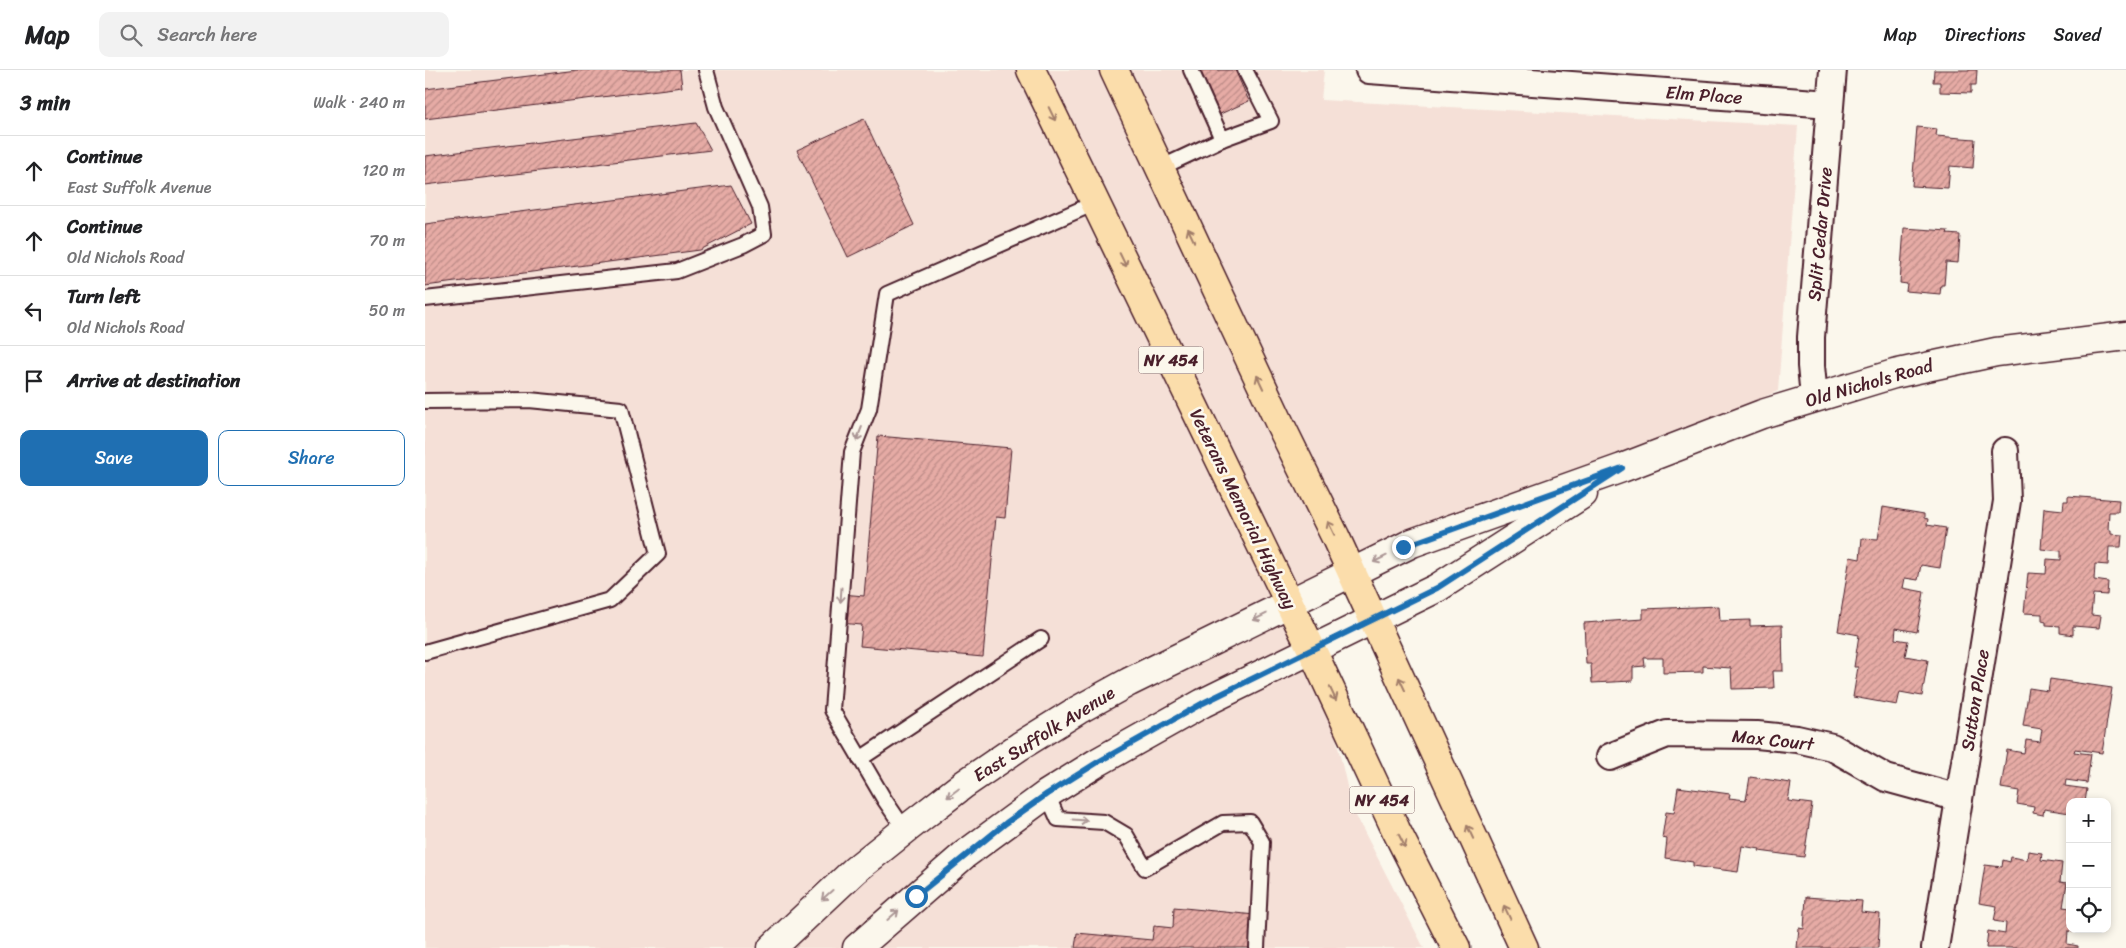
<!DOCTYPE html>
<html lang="en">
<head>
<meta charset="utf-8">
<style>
  :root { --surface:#fff; --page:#f2f2f2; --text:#202124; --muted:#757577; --line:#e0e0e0; --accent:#1f6fb2 }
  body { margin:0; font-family:Sriracha,sans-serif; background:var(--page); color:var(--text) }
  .controls { position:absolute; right:15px; bottom:15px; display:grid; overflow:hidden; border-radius:10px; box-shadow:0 2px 8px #0003 }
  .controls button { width:45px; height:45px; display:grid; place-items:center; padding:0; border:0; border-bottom:1px solid var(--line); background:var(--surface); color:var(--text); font:25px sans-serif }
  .stop { position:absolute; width:15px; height:15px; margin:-11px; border:4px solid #1f6fb2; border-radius:50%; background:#fff }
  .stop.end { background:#1f6fb2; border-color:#fff; box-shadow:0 1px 5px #0008 }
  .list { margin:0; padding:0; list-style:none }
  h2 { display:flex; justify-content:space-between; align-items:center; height:65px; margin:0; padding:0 20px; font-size:21px }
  h2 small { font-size:16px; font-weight:400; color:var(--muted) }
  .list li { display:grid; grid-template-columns:32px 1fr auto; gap:15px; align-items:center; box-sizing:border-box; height:70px; padding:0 20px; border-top:1px solid var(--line) }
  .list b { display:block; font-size:19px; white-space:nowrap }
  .list p { margin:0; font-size:16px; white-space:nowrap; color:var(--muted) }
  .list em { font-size:16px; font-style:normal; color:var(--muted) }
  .actions { display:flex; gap:10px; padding:15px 20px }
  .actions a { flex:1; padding:11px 0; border:1px solid var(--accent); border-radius:10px; text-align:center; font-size:18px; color:var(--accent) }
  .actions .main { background:var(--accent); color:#fff }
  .icon { flex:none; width:28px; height:28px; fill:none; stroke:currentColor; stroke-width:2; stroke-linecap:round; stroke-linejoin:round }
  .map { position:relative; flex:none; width:1701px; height:878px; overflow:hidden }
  header { display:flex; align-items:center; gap:30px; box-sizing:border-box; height:70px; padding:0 25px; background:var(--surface); border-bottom:1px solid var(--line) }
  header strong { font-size:24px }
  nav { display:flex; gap:28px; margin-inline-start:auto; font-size:18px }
  .search { width:350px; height:45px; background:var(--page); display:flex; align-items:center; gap:12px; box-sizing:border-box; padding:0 18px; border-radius:10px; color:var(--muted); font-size:19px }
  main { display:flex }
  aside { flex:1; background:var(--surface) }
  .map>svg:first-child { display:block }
  .built { fill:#f5e0d7 }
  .building { fill:url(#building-hatch); stroke:#4a1f2b }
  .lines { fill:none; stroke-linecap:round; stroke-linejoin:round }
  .lane-casing { stroke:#4a1f2b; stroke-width:18 }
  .street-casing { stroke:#4a1f2b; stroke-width:30 }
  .secondary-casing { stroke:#4a1f2b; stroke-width:31 }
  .highway-casing { stroke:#4a1f2b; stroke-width:31 }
  .lane { stroke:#fbf7ec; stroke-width:14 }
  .street { stroke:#fbf7ec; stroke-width:26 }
  .secondary { stroke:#fbf7ec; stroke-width:28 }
  .highway { stroke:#fbddab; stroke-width:28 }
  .oneway { stroke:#a27e6b }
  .oneway2 { stroke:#ab9695 }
  .route { stroke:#1f6fb2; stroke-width:6 }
  .labels { text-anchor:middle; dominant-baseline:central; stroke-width:5; stroke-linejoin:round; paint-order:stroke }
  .shield { fill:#fbf7ec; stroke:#7f6065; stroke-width:1 }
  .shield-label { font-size:16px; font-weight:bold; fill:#4a1f2b }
  .street-label { font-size:18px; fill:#4a1f2b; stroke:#fbf7ec }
</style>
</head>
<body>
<header>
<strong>Map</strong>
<div class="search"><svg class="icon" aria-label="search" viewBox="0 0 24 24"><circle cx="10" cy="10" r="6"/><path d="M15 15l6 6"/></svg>Search here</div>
<nav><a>Map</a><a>Directions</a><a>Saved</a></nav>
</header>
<main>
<aside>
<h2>3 min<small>Walk · 240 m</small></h2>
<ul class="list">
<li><svg class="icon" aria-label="ahead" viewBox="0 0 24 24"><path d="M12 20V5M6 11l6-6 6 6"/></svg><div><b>Continue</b><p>East Suffolk Avenue</p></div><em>120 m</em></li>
<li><svg class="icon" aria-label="ahead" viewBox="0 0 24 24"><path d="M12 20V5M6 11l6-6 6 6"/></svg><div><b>Continue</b><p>Old Nichols Road</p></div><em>70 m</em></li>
<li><svg class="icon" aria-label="left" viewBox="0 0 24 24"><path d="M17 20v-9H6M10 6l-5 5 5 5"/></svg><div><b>Turn left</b><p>Old Nichols Road</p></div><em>50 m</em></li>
<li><svg class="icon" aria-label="arrive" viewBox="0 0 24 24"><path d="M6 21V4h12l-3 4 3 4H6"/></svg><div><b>Arrive at destination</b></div></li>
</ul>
<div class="actions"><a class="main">Save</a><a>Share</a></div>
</aside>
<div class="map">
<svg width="1701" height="878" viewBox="0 0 1701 878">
  <defs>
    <pattern id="building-hatch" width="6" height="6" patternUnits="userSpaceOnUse" patternTransform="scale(1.25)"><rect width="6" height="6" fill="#e6aba5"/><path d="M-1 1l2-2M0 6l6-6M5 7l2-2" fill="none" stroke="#bc8b87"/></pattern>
  </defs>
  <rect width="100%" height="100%" fill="#fbf7ec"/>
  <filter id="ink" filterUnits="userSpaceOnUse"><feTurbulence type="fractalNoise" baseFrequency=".02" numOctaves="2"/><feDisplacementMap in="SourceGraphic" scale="10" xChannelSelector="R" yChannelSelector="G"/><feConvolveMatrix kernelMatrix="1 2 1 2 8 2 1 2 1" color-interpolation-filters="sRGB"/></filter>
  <g filter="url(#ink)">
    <path class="built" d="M0 0H899L896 30 1373 56 1353 321 878 524 927 738 999 878H0Z"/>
    <g class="building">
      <path d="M152 0H255L257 17 0 49V19Z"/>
      <path d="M773 0H810L824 31 793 45Z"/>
      <path d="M1509 0H1552L1551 15H1546V23L1515 22V12H1508Z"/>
      <path d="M439 49 489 155 423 187 372 80Z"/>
      <path d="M271 53 286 80 0 115V86Z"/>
      <path d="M1492 57 1512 59 1511 66 1550 69 1548 98 1525 96 1523 118 1487 116Z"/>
      <path d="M306 115 326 154 275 180 0 216V154Z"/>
      <path d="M1479 158 1523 161 1522 164 1535 165 1533 193 1521 192 1519 215H1516L1515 224 1481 221 1482 214 1475 213Z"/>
      <path d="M453 366 586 378 580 448 571 447 558 587 435 576 437 555 415 553 417 524 439 526Z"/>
      <path d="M1643 426 1694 430 1693 442H1684L1683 460H1686V464L1697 465 1696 477H1684L1683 495 1670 494 1669 510 1683 512 1682 525 1668 524 1666 545 1676 546 1674 558 1648 556V565L1635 563V556L1621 555V552L1617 551V544L1599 543 1603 503 1621 504 1622 489 1636 490V481L1616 479 1619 438 1638 440 1639 431H1643Z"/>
      <path d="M1458 437 1499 444V448L1503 449 1502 455 1521 458 1515 498 1496 495 1493 510 1480 508 1478 518 1499 522 1492 562 1471 558 1470 569 1483 571 1480 586 1503 590 1497 626 1475 622 1472 635 1428 627 1433 597H1429L1434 565 1413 561 1425 487 1435 489 1437 468 1453 469Z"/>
      <path d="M1294 536 1295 551 1325 550V556L1357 555 1358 601H1348L1349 618 1307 619 1306 598 1278 596V602L1238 603V588H1219L1220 596 1208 597V611L1167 613 1166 594H1161L1159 553 1218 549V539Z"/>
      <path d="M1625 609 1687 618 1677 683 1650 679 1649 682 1666 684 1662 713 1641 710 1640 716 1662 719 1660 732H1645V743L1619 739 1618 745 1608 743 1609 737 1592 734 1594 721 1576 718 1582 680 1599 683 1601 670 1615 672 1617 659 1598 656 1604 618 1623 621Z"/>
      <path d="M1325 707 1366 713 1363 731 1387 734 1379 787 1334 781 1335 779 1317 776 1313 802 1268 796V792L1240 788 1242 769 1237 768 1241 742 1249 743 1253 717 1305 724 1304 728 1321 730Z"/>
      <path d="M1603 781 1617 783 1616 790 1637 793 1635 812 1642 813 1638 837 1645 838V859H1648V862L1643 861 1642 874 1653 876V878H1561L1563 861 1580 864 1581 853 1569 851 1572 836 1554 833 1560 795 1577 797 1578 790 1585 792 1586 787 1602 790Z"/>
      <path d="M1381 827 1437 831 1436 842 1455 844 1453 878H1372L1374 858 1379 859Z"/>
      <path d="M749 837 830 845 827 878H650L652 863 727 870 729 856 748 858Z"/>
    </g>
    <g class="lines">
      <g class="lane-casing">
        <g id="lane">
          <path d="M766 0 797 69"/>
          <path d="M735 98 797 69 846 51 820 0"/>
          <path d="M0 229 252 201 318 175 339 164 335 137 291 37 281 0"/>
          <path d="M0 331 104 330 196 339 233 484 185 530 0 582"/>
          <path d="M435 689 616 569"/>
          <path d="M622 724 633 749 679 752 701 765 720 798 798 753 825 752 837 772 832 878"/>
          <path d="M480 760 459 729 407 640 427 382 444 339 462 224 670 133"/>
        </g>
      </g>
      <g class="street-casing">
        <g id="street">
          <path d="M944 0 1405 34"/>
          <path d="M1389 327 1386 296V267L1408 0"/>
          <path d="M1185 687 1242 664 1332 665 1372 669 1407 677 1461 708 1534 728"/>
          <path d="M1510 878 1582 431 1580 381"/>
        </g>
      </g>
      <g class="secondary-casing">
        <g id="secondary">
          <path d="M347 878 430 800 480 760 538 715 595 676 653 640 704 612 987 473 1197 398 1337 344 1469 304 1571 282 1701 266"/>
          <path d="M432 878 539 785 622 724 673 692 778 633 1012 518 1158 424"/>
        </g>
      </g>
      <g class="highway-casing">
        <g id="highway">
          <path d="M606 0 887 580 971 760 1031 878"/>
          <path d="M689 0 855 354 910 466 1099 878"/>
        </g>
      </g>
      <use href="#lane" class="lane"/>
      <use href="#street" class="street"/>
      <use href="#secondary" class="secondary"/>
      <use href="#highway" class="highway"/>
    </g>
    <defs><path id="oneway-shaft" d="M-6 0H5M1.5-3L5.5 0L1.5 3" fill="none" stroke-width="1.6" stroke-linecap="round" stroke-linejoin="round" transform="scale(1.25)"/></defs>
    <g class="oneway">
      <use href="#oneway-shaft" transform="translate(627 44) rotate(64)"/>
      <use href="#oneway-shaft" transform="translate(766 165) rotate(-115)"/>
      <use href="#oneway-shaft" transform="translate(698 190) rotate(64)"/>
      <use href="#oneway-shaft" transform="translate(835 312) rotate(-115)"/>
      <use href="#oneway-shaft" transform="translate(906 458) rotate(-116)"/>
      <use href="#oneway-shaft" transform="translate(977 614) rotate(-115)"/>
      <use href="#oneway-shaft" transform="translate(908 624) rotate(65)"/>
      <use href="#oneway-shaft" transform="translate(1045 762) rotate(-115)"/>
      <use href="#oneway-shaft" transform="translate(977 771) rotate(63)"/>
      <use href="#oneway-shaft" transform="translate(1082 842) rotate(-115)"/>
    </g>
    <g class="oneway2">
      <use href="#oneway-shaft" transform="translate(434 364) rotate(112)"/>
      <use href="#oneway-shaft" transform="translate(955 489) rotate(154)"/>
      <use href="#oneway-shaft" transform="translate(416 525) rotate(94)"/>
      <use href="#oneway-shaft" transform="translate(835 547) rotate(154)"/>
      <use href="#oneway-shaft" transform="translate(528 723) rotate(143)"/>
      <use href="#oneway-shaft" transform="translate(655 750) rotate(4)"/>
      <use href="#oneway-shaft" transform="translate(402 825) rotate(138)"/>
      <use href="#oneway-shaft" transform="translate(468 845) rotate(-41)"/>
    </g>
  </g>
  <g class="lines" filter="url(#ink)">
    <path class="route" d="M491 826 581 753 622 724 673 692 778 633 1012 518 1197 398 978 477"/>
  </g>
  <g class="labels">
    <g class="shield">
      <rect x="713.5" y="276.5" width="65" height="27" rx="4"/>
      <rect x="924.5" y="716.5" width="65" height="27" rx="4"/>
    </g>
    <g class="shield-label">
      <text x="746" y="290">NY 454</text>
      <text x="957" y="730">NY 454</text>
    </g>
    <g class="street-label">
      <text transform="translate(1279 25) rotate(4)">Elm Place</text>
      <text transform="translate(1395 164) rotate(-85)">Split Cedar Drive</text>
      <text transform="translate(1444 313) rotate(-16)">Old Nichols Road</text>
      <text transform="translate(818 439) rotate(64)">Veterans Memorial Highway</text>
      <text transform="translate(1550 630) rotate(-81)">Sutton Place</text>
      <text transform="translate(619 664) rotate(-32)">East Suffolk Avenue</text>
      <text transform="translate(1348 670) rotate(6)">Max Court</text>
    </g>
  </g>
</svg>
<div class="controls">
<button>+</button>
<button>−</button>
<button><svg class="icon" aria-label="locate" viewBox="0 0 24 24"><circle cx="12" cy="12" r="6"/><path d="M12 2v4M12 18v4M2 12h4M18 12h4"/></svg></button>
</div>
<div class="stop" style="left:491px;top:826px"></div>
<div class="stop end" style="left:978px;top:477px"></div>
</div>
</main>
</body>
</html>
